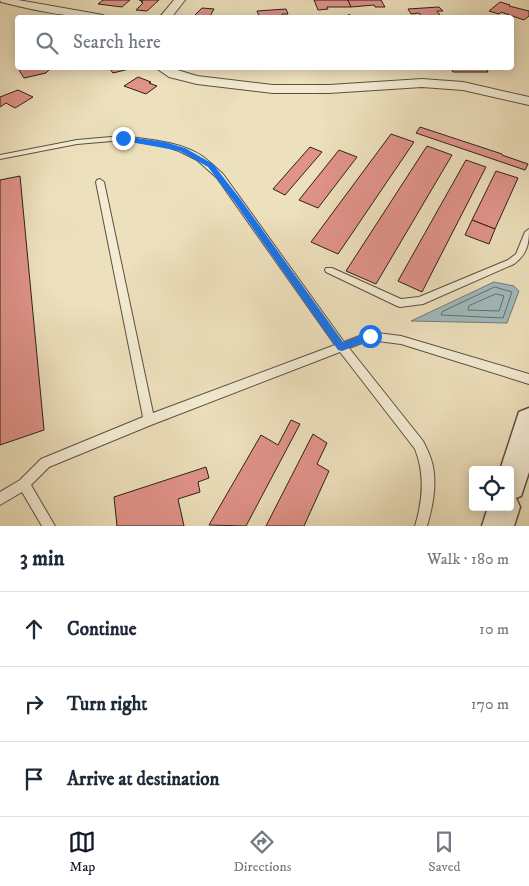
<!DOCTYPE html>
<html lang="en">
<head>
<meta charset="utf-8">
<style>
  :root { --surface:#fff; --page:#f6f6f7; --text:#1f2937; --muted:#747a83; --line:#e0e1e3; --accent:#111827 }
  body { margin:0; font-family:"IM FELL DW Pica",serif; background:var(--page); color:var(--text) }
  .controls { position:absolute; right:15px; bottom:15px; display:grid; overflow:hidden; border-radius:5px; box-shadow:0 2px 12px #0003 }
  .controls button { width:45px; height:45px; display:grid; place-items:center; padding:0; border:0; border-bottom:1px solid var(--line); background:var(--surface); color:var(--text); font:25px sans-serif }
  .stop { position:absolute; width:15px; height:15px; margin:-11px; border:4px solid #1a73e8; border-radius:50%; background:#fff }
  .stop.end { background:#1a73e8; border-color:#fff; box-shadow:0 1px 5px #0008 }
  .list { margin:0; padding:0; list-style:none }
  h2 { display:flex; justify-content:space-between; align-items:center; height:65px; margin:0; padding:0 20px; font-size:21px }
  h2 small { font-size:16px; font-weight:400; color:var(--muted) }
  .list li { display:grid; grid-template-columns:32px 1fr auto; gap:15px; align-items:center; box-sizing:border-box; height:75px; padding:0 20px; border-top:1px solid var(--line) }
  .list b { display:block; font-size:19px; white-space:nowrap }
  .list em { font-size:16px; font-style:normal; color:var(--muted) }
  .icon { flex:none; width:28px; height:28px; fill:none; stroke:currentColor; stroke-width:2; stroke-linecap:round; stroke-linejoin:round }
  .map { position:relative; flex:none; width:529px; height:526px; overflow:hidden }
  .search { position:absolute; background:var(--surface); box-shadow:0 2px 12px #0003; left:15px; right:15px; top:15px; height:55px; display:flex; align-items:center; gap:12px; box-sizing:border-box; padding:0 18px; border-radius:5px; color:var(--muted); font-size:19px }
  .sheet { height:290px; background:var(--surface) }
  nav { display:flex; justify-content:space-around; align-items:center; box-sizing:border-box; height:70px; border-top:1px solid var(--line); background:var(--surface); font-size:14px; color:var(--muted) }
  nav a { display:grid; justify-items:center; gap:2px }
  nav .on { color:var(--accent) }
  .map>svg:first-child { display:block }
  .water { fill:#a0babd; stroke:#717c7b }
  .lines { fill:none; stroke-linecap:round; stroke-linejoin:round }
  .shore { stroke:#666d6a; stroke-width:1 }
  .building { fill:#e1938a; stroke:#2b2017 }
  .service-casing { stroke:#5c5040; stroke-width:2 }
  .minor-casing { stroke:#5c5040; stroke-width:2 }
  .tertiary-casing { stroke:#5c5040; stroke-width:3 }
  .service { fill:#f3ebd3; fill-rule:evenodd }
  .minor { fill:#f3ebd3; fill-rule:evenodd }
  .tertiary { fill:#f3ebd3; fill-rule:evenodd }
  .route { fill:#1a73e8 }
</style>
</head>
<body>
<div class="map">
<svg width="529" height="526" viewBox="0 0 529 526">
  <rect width="100%" height="100%" fill="#ede0bc"/>
  <filter id="stains"><feTurbulence type="fractalNoise" baseFrequency=".004" numOctaves="4"/><feColorMatrix values="0 0 0 0 .2 0 0 0 0 .09 0 0 0 0 .02 0 0 0 .5 -.17"/></filter>
  <radialGradient id="worn" r=".72"><stop offset=".6" stop-color="#630" stop-opacity="0"/><stop offset="1" stop-color="#630" stop-opacity=".3"/></radialGradient>
  <path class="water" d="M494 282 514 286 519 291 507 323 411 321Z"/>
  <g class="lines">
    <g class="shore">
      <path d="M495 287 512 292 503 318 441 315 442 312Z"/>
      <path d="M496 294 504 296 499 311 468 310 469 306Z"/>
    </g>
  </g>
  <g class="building">
    <path d="M103 0H130L122 7 98 4Z"/>
    <path d="M139 0H159L147 11 136 10 143 3 141 2 143 1Z"/>
    <path d="M314 0H348L351 7H327L328 9 318 10Z"/>
    <path d="M348 0H381L385 7H375L374 5 351 7Z"/>
    <path d="M500 2 510 5 509 6 529 11V16L524 20 501 12 499 14 489 11Z"/>
    <path d="M439 7 443 11H437L442 18H423L419 13 411 14 408 9Z"/>
    <path d="M202 8 214 9 209 18 193 17Z"/>
    <path d="M286 9 288 14H282L283 18 259 16 257 11Z"/>
    <path d="M22 68H51L46 73 24 78 19 70 23 69Z"/>
    <path d="M109 68H128L129 69 113 73Z"/>
    <path d="M451 68H486L488 72H453Z"/>
    <path d="M138 77 151 82 149 83 157 86 146 94 124 86Z"/>
    <path d="M18 90 33 97 15 108 6 103 0 107V97Z"/>
    <path d="M420 127 502 154V155L528 164 525 170 416 133Z"/>
    <path d="M391 134 414 142 338 254 311 242Z"/>
    <path d="M427 146 452 155 376 284 346 271Z"/>
    <path d="M310 147 322 152 285 195 273 189Z"/>
    <path d="M339 150 357 157 318 208 299 200Z"/>
    <path d="M466 160 486 167 422 292 398 281Z"/>
    <path d="M496 171 518 178 495 229 472 220Z"/>
    <path d="M20 176 44 430 0 445V180Z"/>
    <path d="M472 220 495 229 489 244 465 235Z"/>
    <path d="M291 420 300 424 246 526 209 525 261 435 278 445Z"/>
    <path d="M313 434 327 443 317 464 329 471 304 526H266Z"/>
    <path d="M206 467 209 478 198 482 200 492 178 499 184 526H117L114 497Z"/>
  </g>
  <g class="lines">
    <g class="service-casing">
      <g id="service">
        <path d="M349 15 351 16 352 18H346Z"/>
        <path d="M123 136C150 140 179 141 202 156 209 161 216 168 223 174L344 342 370 332 401 336 529 374V384L401 344 370 340 349 348 423 441C426 447 429 453 431 459 438 480 433 506 427 526H415C423 500 425 474 415 449L340 352 151 425 49 467 31 485 55 526H42L22 492 0 505V492L20 480 41 459 143 417 96 182 97 180 100 179 104 182 153 413 335 345 217 178 197 160 179 151 164 146 123 140 77 144 0 159V155L77 140Z"/>
        <path d="M529 229C529 245 527 254 514 264L423 304 400 307 397 306 326 272 325 270 326 268H332L401 299 419 297 508 260 516 254 525 232Z"/>
      </g>
    </g>
    <g class="minor-casing">
      <g id="minor">
        <path d="M0 0H18L103 15 108 18C71 18 37 11 1 2Z"/>
        <path d="M174 0H185L171 18H159Z"/>
        <path d="M156 68H171L197 76 273 85H329L422 79 463 82 529 97V105L463 90 422 87 329 93H273L197 84 169 77Z"/>
      </g>
    </g>
    <g class="tertiary-casing">
      <path id="tertiary" d="M529 408V472L521 496 516 498 520 507 514 526H482L488 507H510V470H500L519 412Z"/>
    </g>
    <use href="#service" class="service"/>
    <use href="#minor" class="minor"/>
    <use href="#tertiary" class="tertiary"/>
  </g>
  <path class="route" d="M123 136 165 142 185 148 213 164 241 200 343 342 370 332 373 333V339L342 351 338 350 236 204 208 167 180 151 120 140 119 138Z"/>
  <rect width="100%" height="100%" filter="url(#stains)"/>
  <rect width="100%" height="100%" fill="url(#worn)"/>
</svg>
<div class="controls">
<button><svg class="icon" aria-label="locate" viewBox="0 0 24 24"><circle cx="12" cy="12" r="6"/><path d="M12 2v4M12 18v4M2 12h4M18 12h4"/></svg></button>
</div>
<div class="stop" style="left:370px;top:336px"></div>
<div class="stop end" style="left:123px;top:138px"></div>
<div class="search"><svg class="icon" aria-label="search" viewBox="0 0 24 24"><circle cx="10" cy="10" r="6"/><path d="M15 15l6 6"/></svg>Search here</div>
</div>
<section class="sheet">
<h2>3 min<small>Walk · 180 m</small></h2>
<ul class="list">
<li><svg class="icon" aria-label="ahead" viewBox="0 0 24 24"><path d="M12 20V5M6 11l6-6 6 6"/></svg><div><b>Continue</b></div><em>10 m</em></li>
<li><svg class="icon" aria-label="right" viewBox="0 0 24 24"><path d="M7 20v-9h11M14 6l5 5-5 5"/></svg><div><b>Turn right</b></div><em>170 m</em></li>
<li><svg class="icon" aria-label="arrive" viewBox="0 0 24 24"><path d="M6 21V4h12l-3 4 3 4H6"/></svg><div><b>Arrive at destination</b></div></li>
</ul>
</section>
<nav>
<a class="on"><svg class="icon" aria-label="map" viewBox="0 0 24 24"><path d="M3 6l6-2 6 2 6-2v14l-6 2-6-2-6 2zM9 4v14M15 6v14"/></svg>Map</a>
<a><svg class="icon" aria-label="directions" viewBox="0 0 24 24"><path d="M12 3l9 9-9 9-9-9zM9 14v-3h6M13 9l2 2-2 2"/></svg>Directions</a>
<a><svg class="icon" aria-label="saved" viewBox="0 0 24 24"><path d="M7 4h10v16l-5-4-5 4z"/></svg>Saved</a>
</nav>
</body>
</html>
